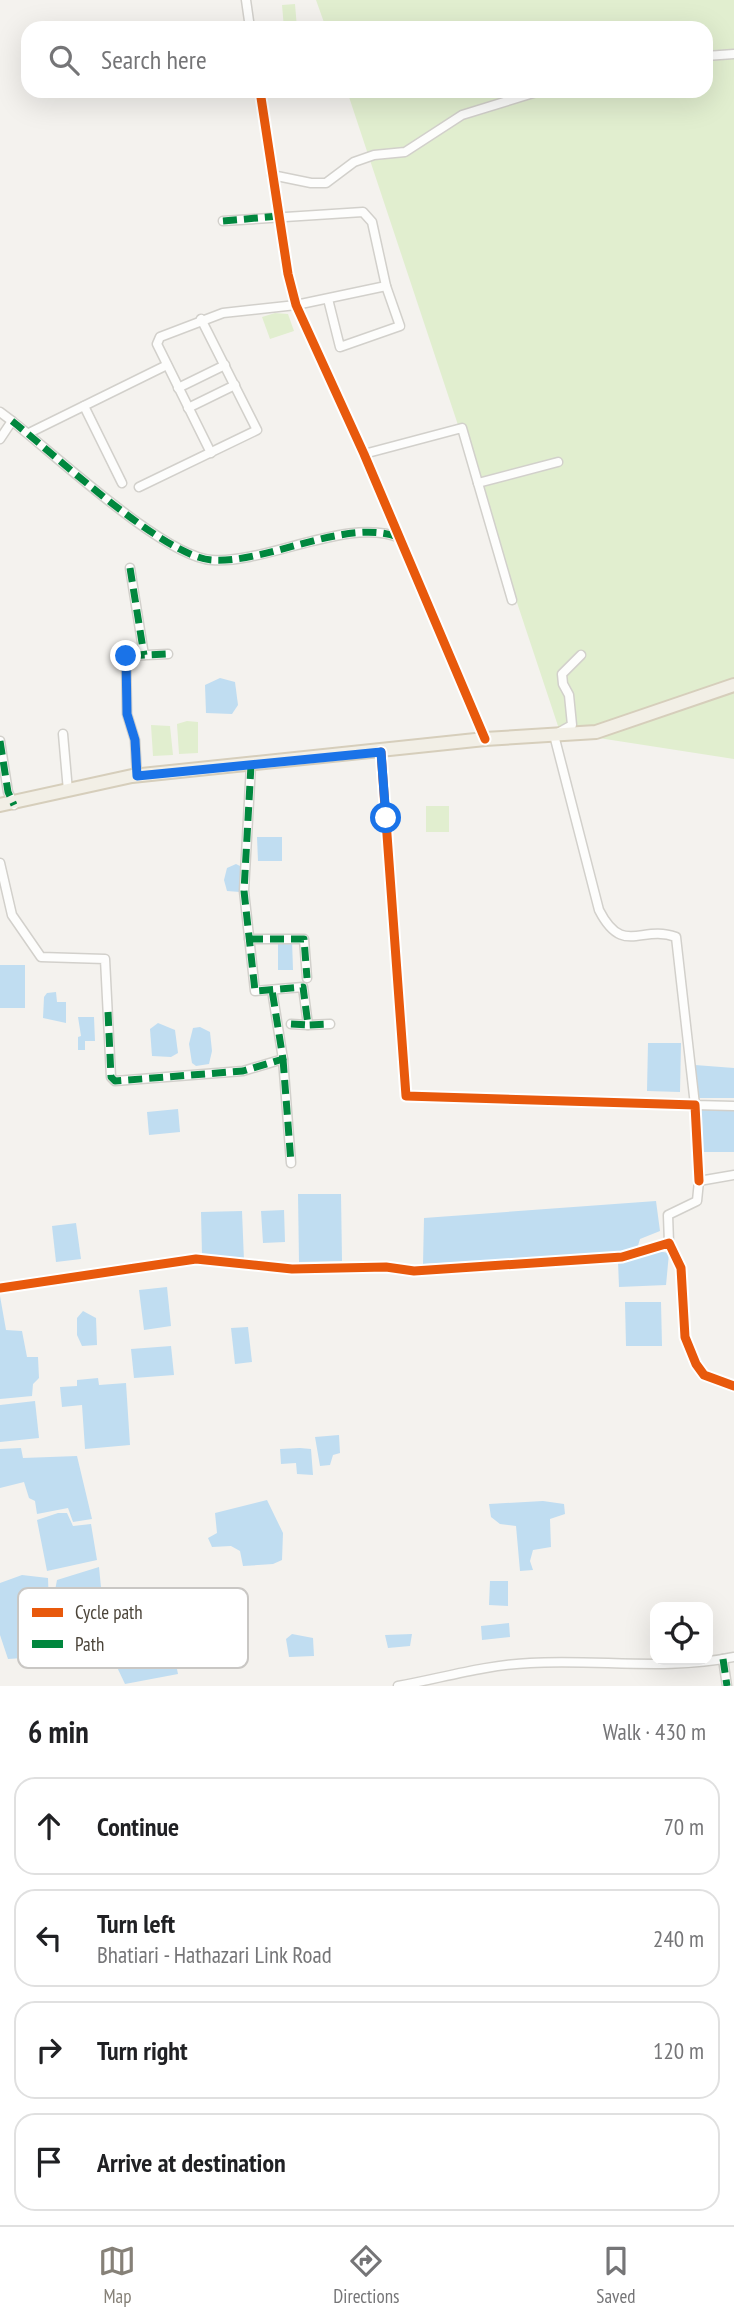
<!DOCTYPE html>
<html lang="en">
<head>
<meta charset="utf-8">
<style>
  :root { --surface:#fff; --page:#f6f6f6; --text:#202124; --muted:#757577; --line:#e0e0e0; --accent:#868178 }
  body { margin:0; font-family:"PT Sans Narrow",sans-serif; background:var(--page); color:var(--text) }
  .controls { position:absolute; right:21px; bottom:21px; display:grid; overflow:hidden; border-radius:14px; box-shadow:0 7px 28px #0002 }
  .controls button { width:63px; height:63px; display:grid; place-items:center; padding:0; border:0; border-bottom:2px solid var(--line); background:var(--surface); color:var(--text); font:35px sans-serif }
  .stop { position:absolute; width:21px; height:21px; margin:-16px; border:5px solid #1a73e8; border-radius:50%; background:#fff }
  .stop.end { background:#1a73e8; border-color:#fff; box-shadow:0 2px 7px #0008 }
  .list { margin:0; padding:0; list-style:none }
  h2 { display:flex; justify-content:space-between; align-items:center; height:91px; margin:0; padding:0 28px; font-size:30px }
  h2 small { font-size:23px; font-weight:400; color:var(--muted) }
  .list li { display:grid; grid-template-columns:46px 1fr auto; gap:21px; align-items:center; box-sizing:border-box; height:98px; margin:0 14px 14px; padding:0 14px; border:2px solid var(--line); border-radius:21px }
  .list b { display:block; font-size:26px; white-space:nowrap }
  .list p { margin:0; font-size:23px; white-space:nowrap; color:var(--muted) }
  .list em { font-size:23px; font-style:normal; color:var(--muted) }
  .icon { flex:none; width:38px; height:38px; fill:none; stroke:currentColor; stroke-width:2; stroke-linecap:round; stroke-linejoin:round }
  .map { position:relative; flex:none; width:734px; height:1686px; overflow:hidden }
  .search { position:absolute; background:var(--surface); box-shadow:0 7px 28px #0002; left:21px; right:21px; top:21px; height:77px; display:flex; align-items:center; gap:18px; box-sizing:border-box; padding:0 24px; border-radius:21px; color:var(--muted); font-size:26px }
  .sheet { height:539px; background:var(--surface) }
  nav { display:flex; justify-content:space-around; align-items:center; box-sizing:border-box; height:98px; border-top:2px solid var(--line); background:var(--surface); font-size:19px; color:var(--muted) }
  nav a { display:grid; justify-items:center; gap:4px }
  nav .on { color:var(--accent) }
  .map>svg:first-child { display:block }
  .green { fill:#e1eecf }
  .water { fill:#c0ddf1 }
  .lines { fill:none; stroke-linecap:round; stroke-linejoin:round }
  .street-casing { stroke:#d2d0cb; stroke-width:11 }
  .primary-casing { stroke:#d6cebb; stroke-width:16 }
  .street { stroke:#fdfdfc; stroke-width:8 }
  .primary { stroke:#f2efe6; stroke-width:12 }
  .quiet { stroke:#00873e; stroke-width:7; stroke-dasharray:14 7; stroke-linecap:butt }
  .cycleway-casing { stroke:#fff; stroke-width:13 }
  .cycleway { stroke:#e8590c; stroke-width:9 }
  .route { stroke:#1a73e8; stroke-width:9 }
  .key { fill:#fff; stroke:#c9c7c4; stroke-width:2 }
  .key-label { font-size:19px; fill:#4b4439 }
</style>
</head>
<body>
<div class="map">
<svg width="734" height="1686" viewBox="0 0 734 1686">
  <rect width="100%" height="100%" fill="#f4f2ee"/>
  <g class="green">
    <path d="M316 0H734V759L560 732 347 91H706V28H326Z"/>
    <path d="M295 4 297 28H284L282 5Z"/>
    <path d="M275 313 288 314 294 331 270 339 262 317Z"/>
    <path d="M187 721 198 722V753L179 754 177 724Z"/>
    <path d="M151 725 170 726 173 755 153 756Z"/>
    <rect x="426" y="806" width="23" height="26"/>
  </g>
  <g class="water">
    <path d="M220 678 235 682 238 705 232 714 206 713 205 685Z"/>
    <path d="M257 837H282V861H258Z"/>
    <path d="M236 864 242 867 240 892 227 891 224 880 227 868Z"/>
    <path d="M278 940H292L293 970H278Z"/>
    <rect x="0" y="965" width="25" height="43"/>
    <path d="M56 992 57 1002H66V1023L43 1018 44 997 47 993Z"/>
    <path d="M94 1017 95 1041H85V1050H78V1037L81 1036 78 1017Z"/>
    <path d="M158 1023 175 1030 178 1053 171 1057 152 1056 150 1029Z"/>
    <path d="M200 1027 210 1032 212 1051 209 1064 196 1066 192 1063 189 1044 193 1028Z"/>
    <path d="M648 1043H681L680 1092 647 1091Z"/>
    <path d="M695 1065 734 1068V1098H697Z"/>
    <path d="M700 1108 734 1109V1152H703Z"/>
    <path d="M178 1109 180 1132 149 1135 147 1112Z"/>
    <path d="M298 1194H341L342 1261 299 1262Z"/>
    <path d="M656 1201 660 1231 640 1239 637 1249 624 1253 423 1264 424 1218Z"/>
    <path d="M284 1210 285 1242 263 1243 261 1211Z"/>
    <path d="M242 1211 244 1261 202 1255 201 1212Z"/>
    <path d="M76 1223 81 1259 56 1262 52 1226Z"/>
    <path d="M657 1251 669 1253 666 1285 619 1287 618 1261Z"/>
    <path d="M167 1287 171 1326 144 1330 139 1290Z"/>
    <path d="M0 1296 6 1330 22 1331 27 1357H38L39 1378 33 1384 32 1396 0 1399Z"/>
    <path d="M625 1302H661L662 1346H626Z"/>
    <path d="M83 1311 96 1318 97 1345 82 1346 77 1335V1318Z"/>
    <path d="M248 1327 252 1362 235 1364 231 1328Z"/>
    <path d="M171 1346 174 1375 134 1378 131 1349Z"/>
    <path d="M98 1378 99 1385 126 1383 130 1445 85 1449 82 1405 62 1407 60 1387 77 1386V1380Z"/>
    <path d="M35 1401 39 1438 0 1442V1405Z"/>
    <path d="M339 1435 340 1453 333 1455 330 1465 320 1466 315 1437Z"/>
    <path d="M21 1448 23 1458 77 1456 92 1519 73 1522 68 1508 37 1514 35 1501 29 1498 24 1482 0 1488V1449Z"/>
    <path d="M300 1448 311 1449 313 1475 297 1474 296 1463 281 1464 280 1449Z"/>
    <path d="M267 1500 283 1533 282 1560 273 1564 243 1566 240 1551 231 1546 212 1547 208 1538 217 1533 215 1513Z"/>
    <path d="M543 1501 564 1504 565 1514 550 1519 551 1547 533 1550 530 1561 533 1570 520 1571 516 1526 500 1524 491 1517 489 1504Z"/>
    <path d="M58 1513H67L73 1526 91 1524 97 1560 47 1571 37 1520Z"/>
    <path d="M99 1567 106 1638 86 1644 78 1602 53 1601 57 1580Z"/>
    <path d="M22 1575 48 1578 49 1607 71 1605 78 1649 69 1655 8 1659 0 1635V1583Z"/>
    <path d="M490 1581H508V1606L489 1605Z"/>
    <path d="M161 1591 178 1674 125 1684 116 1665 111 1599 116 1595Z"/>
    <path d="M509 1623 510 1637 482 1640 481 1626Z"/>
    <path d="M292 1634 313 1638 314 1656 289 1657 286 1639Z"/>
    <path d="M412 1634 410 1646 388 1648 385 1635Z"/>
  </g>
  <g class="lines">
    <g class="street-casing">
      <g id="street">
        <path d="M246 0 250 28"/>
        <path d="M706 56 734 54"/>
        <path d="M260 91 288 274 296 305 364 454 485 739"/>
        <path d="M272 175 311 183H326L354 162 374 155 405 152 462 115 540 91"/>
        <path d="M328 299 340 347 400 326 386 286"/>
        <path d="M178 388 225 365"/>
        <path d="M84 406 122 483"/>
        <path d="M188 408 235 385"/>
        <path d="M0 412 12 421 0 439"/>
        <path d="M12 421C53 453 164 557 212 560 267 564 349 516 400 538"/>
        <path d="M29 433 167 365"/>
        <path d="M211 453 157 344 160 337 223 313 296 305 386 286 372 222 363 212 223 221"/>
        <path d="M364 454 462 428 512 600"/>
        <path d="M478 483 558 462"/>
        <path d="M139 487 257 430 201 319"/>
        <path d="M130 568 144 655"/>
        <path d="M581 655 562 674 563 684 569 695 572 725 554 735 599 910C623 957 641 924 676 937L695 1105 734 1106"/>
        <path d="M63 734 68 791"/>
        <path d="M0 741 8 792 14 805"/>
        <path d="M381 752 406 1096 695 1105 699 1181"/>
        <path d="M251 765 244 891 255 991 303 987 308 1025 330 1024"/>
        <path d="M137 776 135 740 127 714 126 656 168 654"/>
        <path d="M0 863 12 915 41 957 105 959 111 1077 115 1081 243 1071 283 1059 272 990"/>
        <path d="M249 939H304L307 978"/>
        <path d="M291 1024 308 1025"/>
        <path d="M283 1059 291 1163"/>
        <path d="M669 1243 668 1215 697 1201 699 1181 734 1175"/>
        <path d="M0 1288 196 1259 292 1269 386 1267 414 1271 622 1257 669 1243 681 1268 685 1337 696 1364 704 1375 734 1386"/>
        <path d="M723 1659 727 1686"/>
        <path d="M398 1686C442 1678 485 1665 530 1663 598 1659 667 1671 734 1657"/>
      </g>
    </g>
    <g class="primary-casing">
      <path id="primary" d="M0 805 132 776 485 739 596 732 734 685"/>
    </g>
    <use href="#street" class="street"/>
    <use href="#primary" class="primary"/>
    <g class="quiet">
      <path d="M223 221 280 216"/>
      <path d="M12 421C53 453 164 557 212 560 267 564 349 516 400 538"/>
      <path d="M130 568 144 655"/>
      <path d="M0 741 8 792 14 805"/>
      <path d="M251 765 244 891 255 991 303 987 308 1025 330 1024"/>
      <path d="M137 776 135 740 127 714 126 656 168 654"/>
      <path d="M249 939H304L307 978"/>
      <path d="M108 1012 111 1077 115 1081 243 1071 283 1059 272 990"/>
      <path d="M291 1024 308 1025"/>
      <path d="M283 1059 291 1163"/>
      <path d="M723 1659 727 1686"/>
    </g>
    <g class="cycleway-casing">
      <g id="cycleway">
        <path d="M260 91 288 274 296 305 364 454 485 739"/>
        <path d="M381 752 406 1096 695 1105 699 1181"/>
        <path d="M0 1288 196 1259 292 1269 386 1267 414 1271 622 1257 669 1243 681 1268 685 1337 696 1364 704 1375 734 1386"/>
      </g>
    </g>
    <use href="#cycleway" class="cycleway"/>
  </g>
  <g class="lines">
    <path class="route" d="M126 656 127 714 135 740 137 776 381 752 386 818"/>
  </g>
  <rect x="18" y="1588" width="230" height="80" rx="10" class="key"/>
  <rect x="32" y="1608" width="31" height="9" fill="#e8590c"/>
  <rect x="32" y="1640" width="31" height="8" fill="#00873e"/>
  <g class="key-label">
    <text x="75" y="1619">Cycle path</text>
    <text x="75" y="1651">Path</text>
  </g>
</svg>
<div class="controls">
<button><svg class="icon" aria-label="locate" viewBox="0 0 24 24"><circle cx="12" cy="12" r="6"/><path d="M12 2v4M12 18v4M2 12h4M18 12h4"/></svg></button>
</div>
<div class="stop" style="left:386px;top:818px"></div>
<div class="stop end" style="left:126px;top:656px"></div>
<div class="search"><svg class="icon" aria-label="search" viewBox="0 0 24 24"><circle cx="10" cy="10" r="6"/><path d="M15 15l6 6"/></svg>Search here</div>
</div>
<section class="sheet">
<h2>6 min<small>Walk · 430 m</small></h2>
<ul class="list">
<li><svg class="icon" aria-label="ahead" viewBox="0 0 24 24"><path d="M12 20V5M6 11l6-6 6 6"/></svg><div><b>Continue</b></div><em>70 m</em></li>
<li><svg class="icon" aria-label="left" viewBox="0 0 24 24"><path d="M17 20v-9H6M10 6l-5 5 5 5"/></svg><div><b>Turn left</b><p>Bhatiari - Hathazari Link Road</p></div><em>240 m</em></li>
<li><svg class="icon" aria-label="right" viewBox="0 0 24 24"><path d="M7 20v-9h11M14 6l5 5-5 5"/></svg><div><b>Turn right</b></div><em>120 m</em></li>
<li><svg class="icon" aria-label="arrive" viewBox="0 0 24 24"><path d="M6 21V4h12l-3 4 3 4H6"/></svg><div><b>Arrive at destination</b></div></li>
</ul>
</section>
<nav>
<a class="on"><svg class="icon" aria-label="map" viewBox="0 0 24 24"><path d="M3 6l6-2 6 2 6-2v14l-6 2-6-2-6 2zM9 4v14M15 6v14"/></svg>Map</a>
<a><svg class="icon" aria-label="directions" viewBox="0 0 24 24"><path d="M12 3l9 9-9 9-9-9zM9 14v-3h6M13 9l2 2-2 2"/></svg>Directions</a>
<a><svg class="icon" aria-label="saved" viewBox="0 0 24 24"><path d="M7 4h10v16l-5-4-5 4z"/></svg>Saved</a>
</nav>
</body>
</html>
